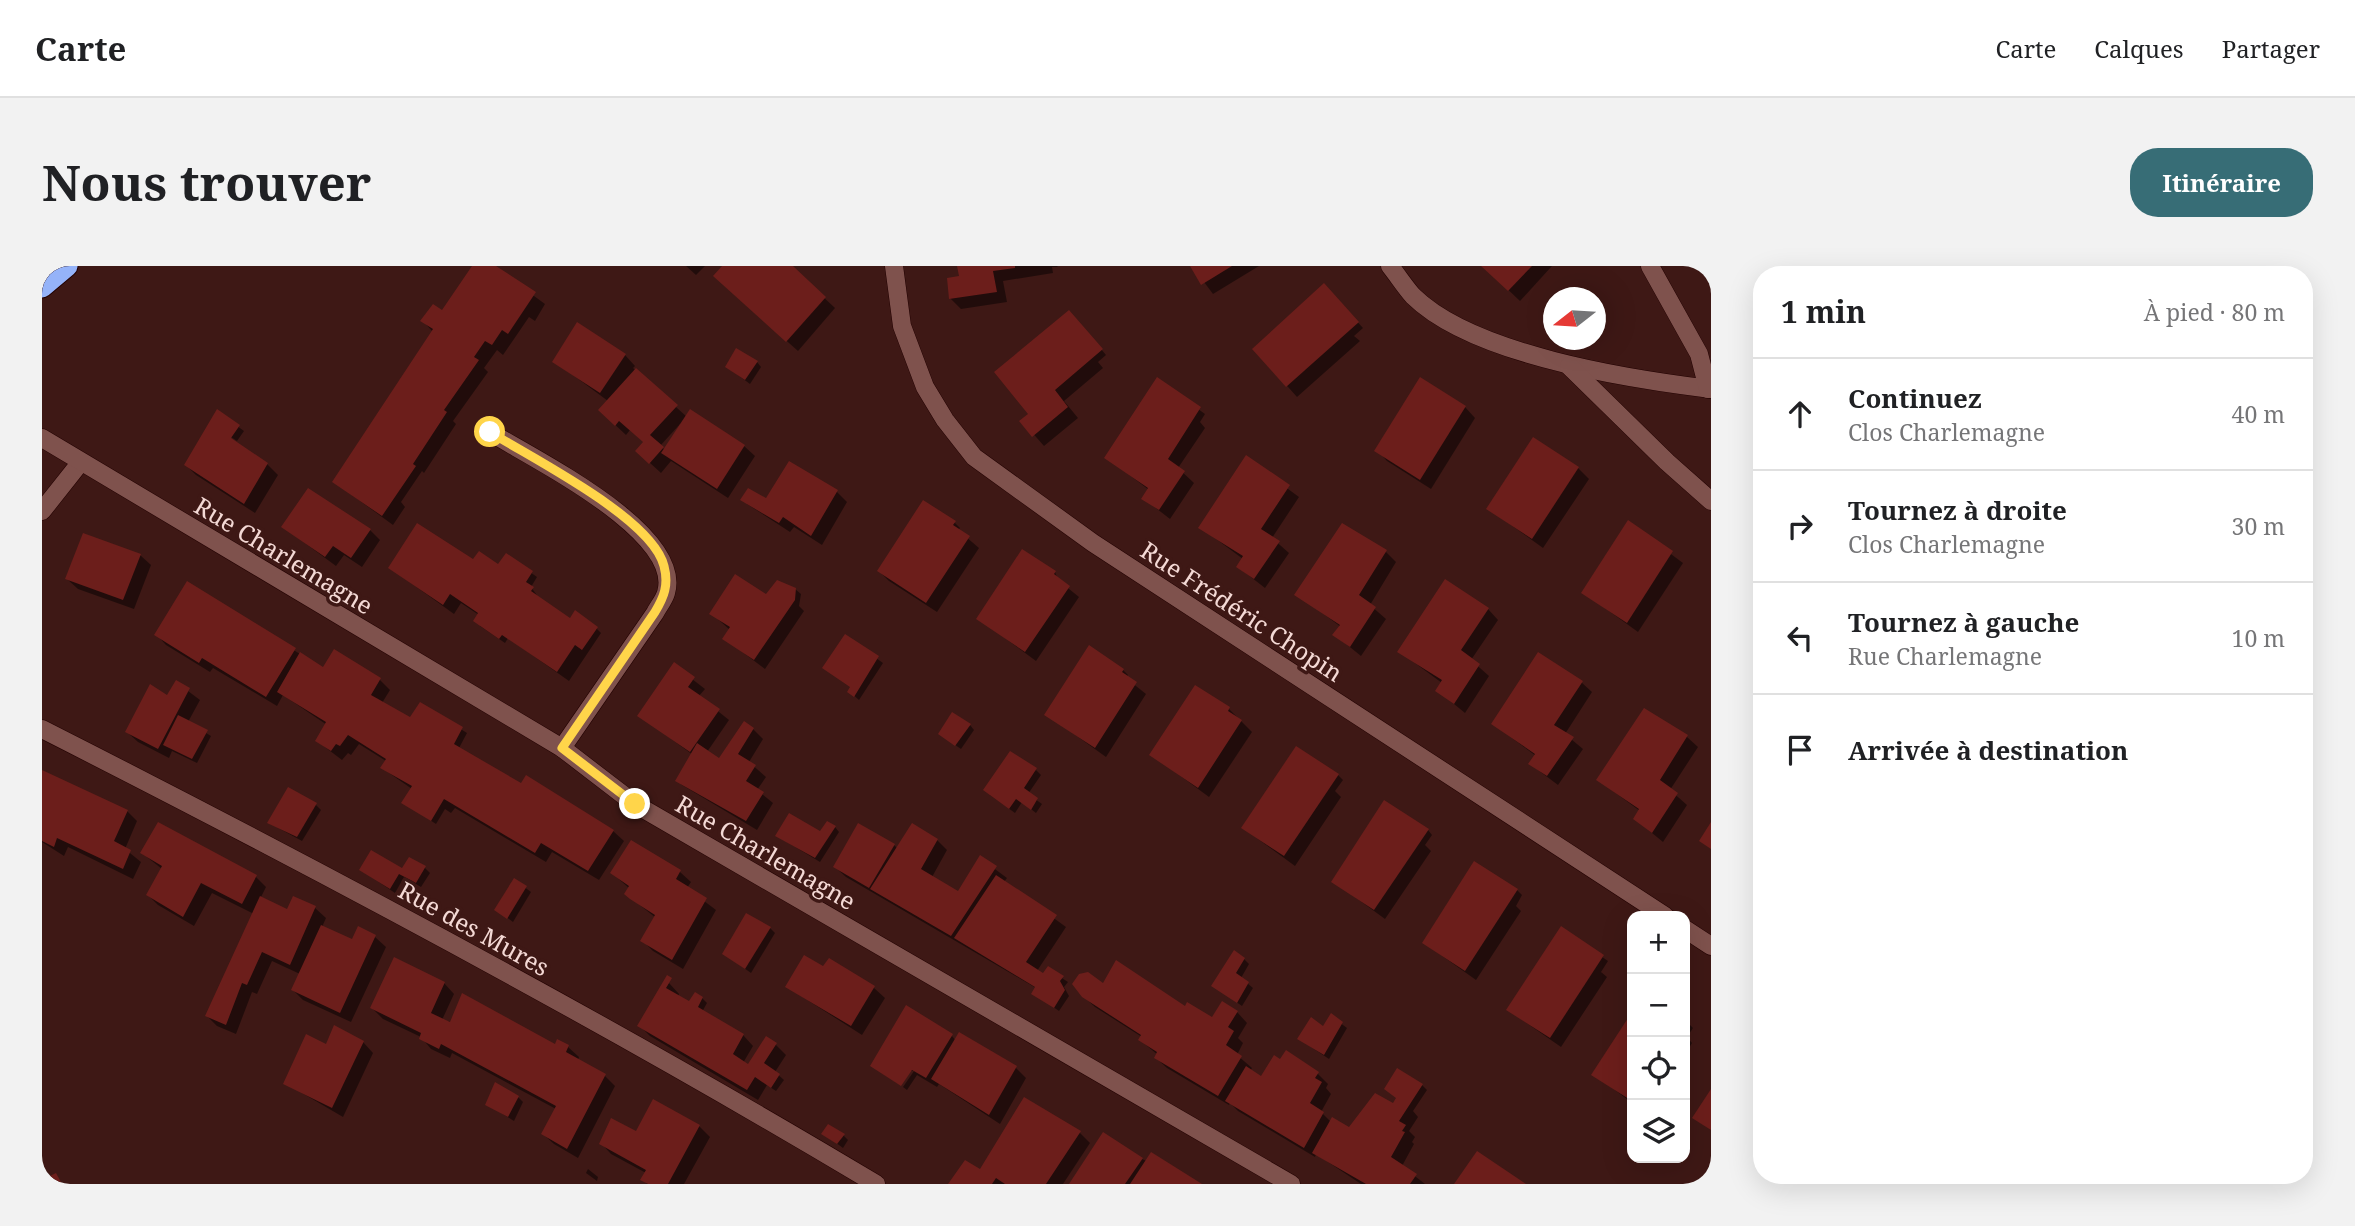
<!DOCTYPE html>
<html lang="fr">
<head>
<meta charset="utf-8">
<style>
  :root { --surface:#fff; --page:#f2f2f2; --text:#202124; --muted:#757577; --line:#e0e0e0; --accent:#376d76 }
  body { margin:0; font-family:"Noto Serif",serif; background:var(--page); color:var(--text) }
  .controls { position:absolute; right:21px; bottom:21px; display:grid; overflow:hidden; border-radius:14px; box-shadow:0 7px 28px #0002 }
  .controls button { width:63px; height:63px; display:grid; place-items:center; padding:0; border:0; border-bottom:2px solid var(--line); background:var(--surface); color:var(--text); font:35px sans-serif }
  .compass { position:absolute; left:1501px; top:21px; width:63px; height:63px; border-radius:50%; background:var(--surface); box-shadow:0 7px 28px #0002; rotate:253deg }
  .stop { position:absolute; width:21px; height:21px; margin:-16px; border:5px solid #ffd54a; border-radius:50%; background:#fff }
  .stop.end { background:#ffd54a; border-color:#fff; box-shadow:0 2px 7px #0008 }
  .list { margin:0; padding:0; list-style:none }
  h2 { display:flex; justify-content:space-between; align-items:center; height:91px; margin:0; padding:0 28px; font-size:30px }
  h2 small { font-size:23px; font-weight:400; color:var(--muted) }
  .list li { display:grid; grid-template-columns:46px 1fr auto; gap:21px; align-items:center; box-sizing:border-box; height:112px; padding:0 28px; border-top:2px solid var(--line) }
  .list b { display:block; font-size:26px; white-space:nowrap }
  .list p { margin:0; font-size:23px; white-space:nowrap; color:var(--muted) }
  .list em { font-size:23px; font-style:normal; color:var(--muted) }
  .icon { flex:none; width:38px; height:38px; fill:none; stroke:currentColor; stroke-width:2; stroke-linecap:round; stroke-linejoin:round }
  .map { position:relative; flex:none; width:1669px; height:918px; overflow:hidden; border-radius:28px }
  header { display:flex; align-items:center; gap:42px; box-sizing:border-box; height:98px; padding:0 35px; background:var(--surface); border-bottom:2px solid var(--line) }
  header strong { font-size:33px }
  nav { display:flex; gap:38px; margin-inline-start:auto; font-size:24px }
  .intro { display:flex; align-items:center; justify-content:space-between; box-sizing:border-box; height:168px; padding:0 42px }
  h1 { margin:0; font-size:49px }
  .button { padding:18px 32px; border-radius:28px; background:var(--accent); color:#fff; font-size:24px; font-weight:700 }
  main { display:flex; gap:42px; padding:0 42px }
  aside { flex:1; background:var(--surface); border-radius:28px; box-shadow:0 7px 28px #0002 }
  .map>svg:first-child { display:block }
  .shadow { fill:#0007; fill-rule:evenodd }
  .building { fill:#6c1e1b }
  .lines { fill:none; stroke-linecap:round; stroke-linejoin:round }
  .street-casing { stroke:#230202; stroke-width:19 }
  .secondary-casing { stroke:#230202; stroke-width:19 }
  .highway-casing { stroke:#230202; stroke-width:23 }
  .street { stroke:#7f524d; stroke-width:18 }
  .secondary { stroke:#7f524d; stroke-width:18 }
  .highway { stroke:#95b3f9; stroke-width:21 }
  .route { stroke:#ffd54a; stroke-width:9 }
  .labels { text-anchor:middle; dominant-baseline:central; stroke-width:7; stroke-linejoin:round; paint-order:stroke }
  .street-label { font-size:24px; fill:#f4d9d5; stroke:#3e1815 }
</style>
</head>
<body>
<header>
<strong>Carte</strong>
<nav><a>Carte</a><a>Calques</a><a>Partager</a></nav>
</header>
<div class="intro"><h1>Nous trouver</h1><a class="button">Itinéraire</a></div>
<main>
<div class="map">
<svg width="1669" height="918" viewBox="0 0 1669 918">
  <rect width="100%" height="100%" fill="#3e1815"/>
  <g class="shadow">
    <path d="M432 0H451L503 38 493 55 487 51 461 89 455 84 442 102 446 106 411 155 414 158 382 207 380 205 359 236 363 241 351 259 292 216 391 66 381 55 401 46Z"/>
    <path d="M644 0H663L654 9Z"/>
    <path d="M682 0H748L793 42 756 85 683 20Z"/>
    <path d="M917 0H1015L1016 1H1010L1011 7 961 15 965 36 919 43 908 32 919 12Z"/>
    <path d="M1150 0H1217L1171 28Z"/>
    <path d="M1441 0H1510L1478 35Z"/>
    <path d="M1282 19 1321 62 1312 70 1318 75 1255 131 1212 83Z"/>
    <path d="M1032 51 1064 89 1056 96 1061 102 1022 135 1036 152 1002 180 980 155 988 148Z"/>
    <path d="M583 89 593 100 591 102 645 151 702 180 713 190 686 232 629 195 619 207 595 185 603 177 588 164 584 169 568 154 566 135 512 95ZM638 158 640 160 623 184 618 180Z"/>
    <path d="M715 96 719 101 708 118 685 101Z"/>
    <path d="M1116 114 1163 148 1158 156 1163 162 1136 202 1152 217 1128 253 1101 232 1107 224 1064 191Z"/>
    <path d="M1423 141 1433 152 1389 223 1345 195 1335 184Z"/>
    <path d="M176 146 202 165 195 175 171 159V163L225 198 236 209 213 247 154 209 144 199Z"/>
    <path d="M1491 174 1536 202 1547 213 1501 282 1447 243Z"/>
    <path d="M1204 192 1257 231 1230 272 1247 287 1223 322 1196 301 1201 293 1158 261Z"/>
    <path d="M748 198 795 226 805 236 780 279 752 261 748 266 705 238 723 234Z"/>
    <path d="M882 236 913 257 918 262 916 264 937 282 895 346 847 315 837 305Z"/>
    <path d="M1587 257 1641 297 1596 366 1542 327Z"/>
    <path d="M241 261 328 264 338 274 320 301 302 289 294 300Z"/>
    <path d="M1344 286 1354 296 1328 339 1344 353 1319 390 1293 369 1299 361 1255 328Z"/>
    <path d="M98 289 109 299 92 343 36 323 25 313Z"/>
    <path d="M464 289 495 311 489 321 499 335 535 359 554 362 559 367 527 415 466 372 463 377 438 360 437 349 419 337 412 348 348 302 432 295 457 300Z"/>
    <path d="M1013 306 1016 314 1037 331 994 395 936 352Z"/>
    <path d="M146 318 282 403 338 414 348 424 340 437 375 458 379 438 425 467 417 482 479 519 571 565 582 575 557 614 510 586 504 596 413 542 409 547 403 543 394 558 362 537 370 523 340 502 344 495 317 478 309 489 306 487 300 494 275 475 285 459 241 429 235 440 171 402 168 406 124 379 114 368Z"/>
    <path d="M753 323 759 328 757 340 762 345 723 403 683 373 688 364 669 347Z"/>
    <path d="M1446 343 1456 354 1429 394 1447 410 1423 447 1395 424 1400 417 1358 386Z"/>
    <path d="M803 370 841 397 817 434 808 426 810 422Z"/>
    <path d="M632 399 663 423 657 430 687 454 665 486 678 494 711 463 721 473 707 496 724 511 715 524 731 537 715 564 640 519 635 514 651 489 598 450Z"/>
    <path d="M1081 404 1086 409 1084 412 1104 428 1064 491 1004 448Z"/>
    <path d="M134 416 158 434 146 456 169 470 155 497 130 485 127 492 96 476 85 466 125 431Z"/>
    <path d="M1539 416 1550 426 1523 468 1541 483 1516 519 1488 498 1494 490 1451 458Z"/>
    <path d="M1187 443 1210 466 1167 531 1110 489Z"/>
    <path d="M1603 444 1645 471 1656 481 1628 524 1645 539 1621 576 1593 553 1598 545 1556 514Z"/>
    <path d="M928 459 932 464 919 483 903 472Z"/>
    <path d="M994 504 999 509 986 528 1000 538 994 547 980 536 973 547 948 529Z"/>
    <path d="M0 506 85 545 95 555 83 583 99 596 91 613 26 581 22 590 0 576Z"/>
    <path d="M1296 509 1301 514 1293 525 1299 531 1253 600 1201 562Z"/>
    <path d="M274 539 279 544 260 575 227 557Z"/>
    <path d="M793 561 797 566 778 596 735 570 779 567Z"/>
    <path d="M1386 564 1390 569 1383 579 1389 585 1343 653 1291 615Z"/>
    <path d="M895 574 905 584 890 611 917 628 938 592 965 612 962 616 1024 661 995 705 1002 710 1006 703 1026 716 1022 721 1027 730 1017 745 991 727 994 722 804 611 793 601 852 579 856 583Z"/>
    <path d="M100 587 214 611 224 621 218 633 246 645 273 642 284 652 280 661 310 675 333 671 344 681 309 756 261 734 251 724 258 708 230 695 215 728 210 726 194 768 175 760 165 750 212 648 170 627 152 660 116 639 106 629 120 603Z"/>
    <path d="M615 592 638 606 649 616 645 622 674 644 641 703 611 685 601 675 614 652 589 632 588 623 570 607Z"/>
    <path d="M383 602 388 607 379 621 362 611 353 627 319 604Z"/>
    <path d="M473 614 489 626 471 656 460 648Z"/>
    <path d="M1475 624 1480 629 1474 640 1479 645 1434 714 1382 677Z"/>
    <path d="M728 662 733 667 709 707 682 688Z"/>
    <path d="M1519 663 1566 695 1559 706 1565 711 1519 781 1466 744Z"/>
    <path d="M1202 693 1207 698 1199 712 1211 722 1200 740 1171 720Z"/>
    <path d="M787 694 832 722 843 732 820 769 745 721 780 702Z"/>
    <path d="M1075 697 1132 736 1171 754 1195 746 1205 757 1196 772 1201 777 1195 789 1210 802 1208 805 1220 812 1275 807 1286 818 1284 822 1289 828 1279 846 1289 856 1308 863 1352 840 1380 819 1385 824 1371 845 1376 851 1367 865 1373 871 1370 876 1372 878 1360 900 1383 918H1319L1274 888 1273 891 1196 845 1188 837 1187 839 1125 802 1114 792 1116 789 1098 774 1100 771 1053 741 1041 730 1062 719Z"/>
    <path d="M402 717 412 728 400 754 513 781 516 776 526 781 537 791 536 794 563 810 573 820 536 892 512 878 501 868 514 843 410 787 408 792 389 783 379 771 341 753 330 742Z"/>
    <path d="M627 717 637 728 636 731 654 741 660 732 665 737 660 746 701 769 711 780 701 797 706 800 733 778 744 789 733 806 742 814 734 825 725 819 716 834 608 770 597 759Z"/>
    <path d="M1590 749V837L1552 808Z"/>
    <path d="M1289 750 1305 762 1287 793 1263 777 1282 762Z"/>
    <path d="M1643 754 1651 762 1645 771 1650 777 1643 789Z"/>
    <path d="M918 769 974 802 984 812 958 858 897 818 895 821 875 809 865 824 861 821 872 805H867L858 819 835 804 910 770 914 775Z"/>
    <path d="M321 776 331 787 301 851 243 817 285 780Z"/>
    <path d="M476 831 481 836 472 855 445 838Z"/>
    <path d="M612 835 657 860 668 871 642 918H605L601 913 604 907 569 888 559 877 594 867Z"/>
    <path d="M1038 867 1048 877 1021 918H908Z"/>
    <path d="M782 868 801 869 806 874 801 882Z"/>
    <path d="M1100 893 1157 918H1029Z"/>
    <path d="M546 903 556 911 555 915 544 907Z"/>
  </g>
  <g class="building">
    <path d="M430 0H454L494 26 466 68 460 64 450 79 443 75 432 91 437 94 402 144 405 146 371 198 374 200 340 250 290 216 391 63 378 55 391 38 400 44Z"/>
    <path d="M680 0H751L784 31 744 76 671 10Z"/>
    <path d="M915 0H973V2L951 5 955 26 907 33 905 12 917 10Z"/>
    <path d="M1148 0H1190L1159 19Z"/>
    <path d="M1439 0H1490L1466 25Z"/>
    <path d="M1282 17 1317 56 1244 121 1210 83Z"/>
    <path d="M1027 44 1061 83 1013 124 1026 141 990 171 977 155 986 148 952 106Z"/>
    <path d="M535 56 584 88 558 127 510 96Z"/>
    <path d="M694 82 716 95 703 114 683 101Z"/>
    <path d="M594 102 636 139 608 169 622 181 607 198 593 185 601 176 577 155 573 160 556 144Z"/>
    <path d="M1115 111 1159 141 1126 193 1143 205 1117 244 1099 233 1106 222 1062 192Z"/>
    <path d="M1378 111 1424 140 1378 214 1332 185Z"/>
    <path d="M175 143 198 159 189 172 226 197 202 238 142 199Z"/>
    <path d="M648 143 703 179 675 223 619 187Z"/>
    <path d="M1491 171 1537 201 1490 273 1444 243Z"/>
    <path d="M1204 189 1248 219 1219 263 1238 275 1212 313 1194 301 1201 290 1156 262Z"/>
    <path d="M747 195 796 224 769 270 741 251 737 257 698 234 706 222 724 232Z"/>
    <path d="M266 222 329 263 309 292 291 280 283 291 239 261Z"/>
    <path d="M881 234 914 255 911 259 928 270 884 337 835 305Z"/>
    <path d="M1586 254 1631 285 1585 357 1539 327Z"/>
    <path d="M375 257 431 293 437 285 456 298 464 287 491 305 484 316 492 321 489 325 528 352 533 344 556 361 540 384 533 379 515 406 460 369 457 373 431 355 436 347 408 328 401 339 346 302Z"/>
    <path d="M1300 257 1345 284 1317 329 1334 341 1308 381 1290 369 1298 359 1252 329Z"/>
    <path d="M41 267 99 288 81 334 23 313Z"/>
    <path d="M980 283 1014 305 1012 308 1028 320 983 386 934 353Z"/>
    <path d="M693 308 724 328 735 314 754 322 753 334 712 394 680 373 688 361 667 348Z"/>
    <path d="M1403 313 1447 342 1419 384 1438 398 1412 438 1393 425 1400 414 1355 386Z"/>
    <path d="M145 315 254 382 224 431 160 392 157 397 112 369Z"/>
    <path d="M803 368 837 390 812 431 805 426 808 421 780 402Z"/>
    <path d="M1047 379 1082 403 1080 406 1095 416 1053 482 1002 449Z"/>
    <path d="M292 383 339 412 329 429 368 451 378 436 421 461 412 478 479 517 484 509 572 564 546 605 499 577 493 587 402 533 389 555 359 537 370 520 338 502 344 493 306 469 298 480 294 478 289 485 273 475 284 456 235 426 258 386 281 401Z"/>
    <path d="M1496 386 1541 415 1512 459 1532 471 1505 510 1486 498 1493 488 1449 458Z"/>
    <path d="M632 396 653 411 646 421 678 443 648 486 595 450Z"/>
    <path d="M134 414 148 422 116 483 83 466 108 418 125 429Z"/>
    <path d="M1153 419 1188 441 1186 445 1200 454 1156 522 1107 489Z"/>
    <path d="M1602 442 1646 469 1618 514 1636 527 1610 567 1591 553 1597 543 1554 514Z"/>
    <path d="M910 446 929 458 913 480 896 468Z"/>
    <path d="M136 449 166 464 150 493 121 479Z"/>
    <path d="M702 455 712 462 696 488 714 499 704 515 722 526 704 555 633 515 655 477 677 492Z"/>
    <path d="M1254 480 1297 508 1242 590 1199 562Z"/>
    <path d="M968 485 995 502 982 522 996 532 989 544 974 533 967 543 941 524Z"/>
    <path d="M0 504 86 544 72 575 89 584 81 603 15 572 12 581 0 575Z"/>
    <path d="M246 521 275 537 255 571 225 557Z"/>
    <path d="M1342 534 1387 563 1332 644 1289 616Z"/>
    <path d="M747 547 778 565 785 555 794 560 773 592 733 570Z"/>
    <path d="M116 556 215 609 200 638 159 617 141 651 104 629 120 600 98 587Z"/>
    <path d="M1669 556V583L1657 575Z"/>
    <path d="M816 557 853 578 827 622 791 601Z"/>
    <path d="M870 557 896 573 879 603 916 625 938 589 955 600 909 670 828 623Z"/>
    <path d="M589 574 639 604 634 613 665 632 630 694 598 675 613 649 588 633 582 628 587 620 568 607Z"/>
    <path d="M329 584 360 602 367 591 384 600 374 617 357 608 348 623 317 604Z"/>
    <path d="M1432 595 1476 623 1423 705 1380 677Z"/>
    <path d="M954 609 1015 649 984 696 1001 707 1006 700 1022 710 1018 715 1023 724 1012 742 989 728 993 721 912 672Z"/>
    <path d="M472 612 485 620 465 653 452 644Z"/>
    <path d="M218 630 245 643 251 630 274 640 248 699 220 686 205 719 200 717 184 759 163 750Z"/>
    <path d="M704 647 729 661 703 703 680 688Z"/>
    <path d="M279 659 310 673 316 660 334 669 298 747 249 724Z"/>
    <path d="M1519 660 1562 689 1508 772 1464 744Z"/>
    <path d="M1192 684 1203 692 1194 707 1207 716 1195 737 1169 720Z"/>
    <path d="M762 689 781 700 787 692 833 720 809 760 743 721Z"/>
    <path d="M352 691 403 716 389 747 408 756 420 727 513 778 515 773 527 779 524 786 564 808 525 883 499 868 514 840 399 778 397 783 377 773 379 767 328 742Z"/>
    <path d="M1074 694 1143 740 1145 736 1170 751 1180 735 1196 745 1186 761 1192 765 1184 779 1200 790 1176 830 1112 792 1115 786 1096 774 1099 769 1040 731 1030 718 1037 708 1046 706 1061 717Z"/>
    <path d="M625 709 630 712 624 722 647 735 653 726 661 731 656 741 702 768 691 788 706 798 724 770 735 777 722 797 738 808 729 822 713 811 705 824 595 760Z"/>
    <path d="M864 739 911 768 884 812 870 804 859 820 828 800Z"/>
    <path d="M1590 746V835L1549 809Z"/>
    <path d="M1289 747 1301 756 1282 789 1255 773 1269 751 1281 760Z"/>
    <path d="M292 759 322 775 290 842 241 818 264 768 284 778Z"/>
    <path d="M917 766 975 800 947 849 889 813Z"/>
    <path d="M1244 784 1277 806 1273 812 1280 816 1268 837 1282 846 1262 882 1183 835 1204 800 1219 810 1232 789 1238 793Z"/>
    <path d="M1355 802 1381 818 1357 855 1364 859 1360 865 1363 866 1349 891 1375 908 1368 918H1324L1270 887 1290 851 1307 861 1333 827 1351 837 1354 832 1342 823Z"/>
    <path d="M453 816 477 830 466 851 443 839Z"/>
    <path d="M1669 823V864L1650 852Z"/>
    <path d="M982 831 1039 865 1004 918H963L954 912 950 918H906L923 894 938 903Z"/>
    <path d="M611 833 658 859 626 918H606L598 914 604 904 557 878 569 852 594 865Z"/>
    <path d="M786 858 803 868 795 878 779 868Z"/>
    <path d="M1061 866 1101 892 1083 918H1027Z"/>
    <path d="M1435 885 1484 918H1412Z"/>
    <path d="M1109 886 1160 918H1088Z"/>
    <path d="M14 907 20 918H0V914Z"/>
  </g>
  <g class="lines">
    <g class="street-casing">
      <g id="street">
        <path d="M852 0 860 60 883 121 903 154 932 191 1051 277 1623 650"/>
        <path d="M1348 0C1356 10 1363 21 1371 30 1431 89 1587 113 1669 123"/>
        <path d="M1608 0 1657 88 1666 123"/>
        <path d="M1527 100 1625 196 1669 235"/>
        <path d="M448 166C491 193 642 266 624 327 622 334 616 341 613 347L520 482"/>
        <path d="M0 245 38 197"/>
        <path d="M0 463C282 606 562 755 834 918"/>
        <path d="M1643 663 1669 680"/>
      </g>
    </g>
    <g class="secondary-casing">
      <path id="secondary" d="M0 172 520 482 593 538 1249 918"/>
    </g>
    <g class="highway-casing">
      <path id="highway" d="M0 21 25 0"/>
    </g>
    <use href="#street" class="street"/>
    <use href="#secondary" class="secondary"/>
    <use href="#highway" class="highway"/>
  </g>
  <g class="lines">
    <path class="route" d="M448 166C491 193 610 252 622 300 627 319 622 331 613 346L520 482 593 538"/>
  </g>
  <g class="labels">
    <g class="street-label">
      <text transform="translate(242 289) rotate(31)">Rue Charlemagne</text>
      <text transform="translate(1200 345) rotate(33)">Rue Frédéric Chopin</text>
      <text transform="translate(724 586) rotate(30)">Rue Charlemagne</text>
      <text transform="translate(432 662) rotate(29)">Rue des Mures</text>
    </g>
  </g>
</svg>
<div class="controls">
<button>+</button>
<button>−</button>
<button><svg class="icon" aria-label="locate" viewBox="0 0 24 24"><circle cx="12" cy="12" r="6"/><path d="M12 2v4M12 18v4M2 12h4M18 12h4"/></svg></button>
<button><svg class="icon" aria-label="layers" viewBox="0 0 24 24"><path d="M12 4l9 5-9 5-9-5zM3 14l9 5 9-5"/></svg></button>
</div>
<svg class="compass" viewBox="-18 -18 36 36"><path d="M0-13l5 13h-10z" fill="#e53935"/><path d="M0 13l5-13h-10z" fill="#757577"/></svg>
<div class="stop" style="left:448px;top:166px"></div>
<div class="stop end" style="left:593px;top:538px"></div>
</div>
<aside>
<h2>1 min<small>À pied · 80 m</small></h2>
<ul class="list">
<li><svg class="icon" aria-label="ahead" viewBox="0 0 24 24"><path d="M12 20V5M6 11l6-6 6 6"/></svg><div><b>Continuez</b><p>Clos Charlemagne</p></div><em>40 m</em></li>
<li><svg class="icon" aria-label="right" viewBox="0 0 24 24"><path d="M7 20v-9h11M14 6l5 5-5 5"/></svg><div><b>Tournez à droite</b><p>Clos Charlemagne</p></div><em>30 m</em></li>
<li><svg class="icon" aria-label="left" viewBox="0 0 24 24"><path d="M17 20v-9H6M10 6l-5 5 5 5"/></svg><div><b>Tournez à gauche</b><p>Rue Charlemagne</p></div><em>10 m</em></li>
<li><svg class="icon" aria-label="arrive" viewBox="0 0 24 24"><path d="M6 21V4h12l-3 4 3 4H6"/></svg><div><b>Arrivée à destination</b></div></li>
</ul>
</aside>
</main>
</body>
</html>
